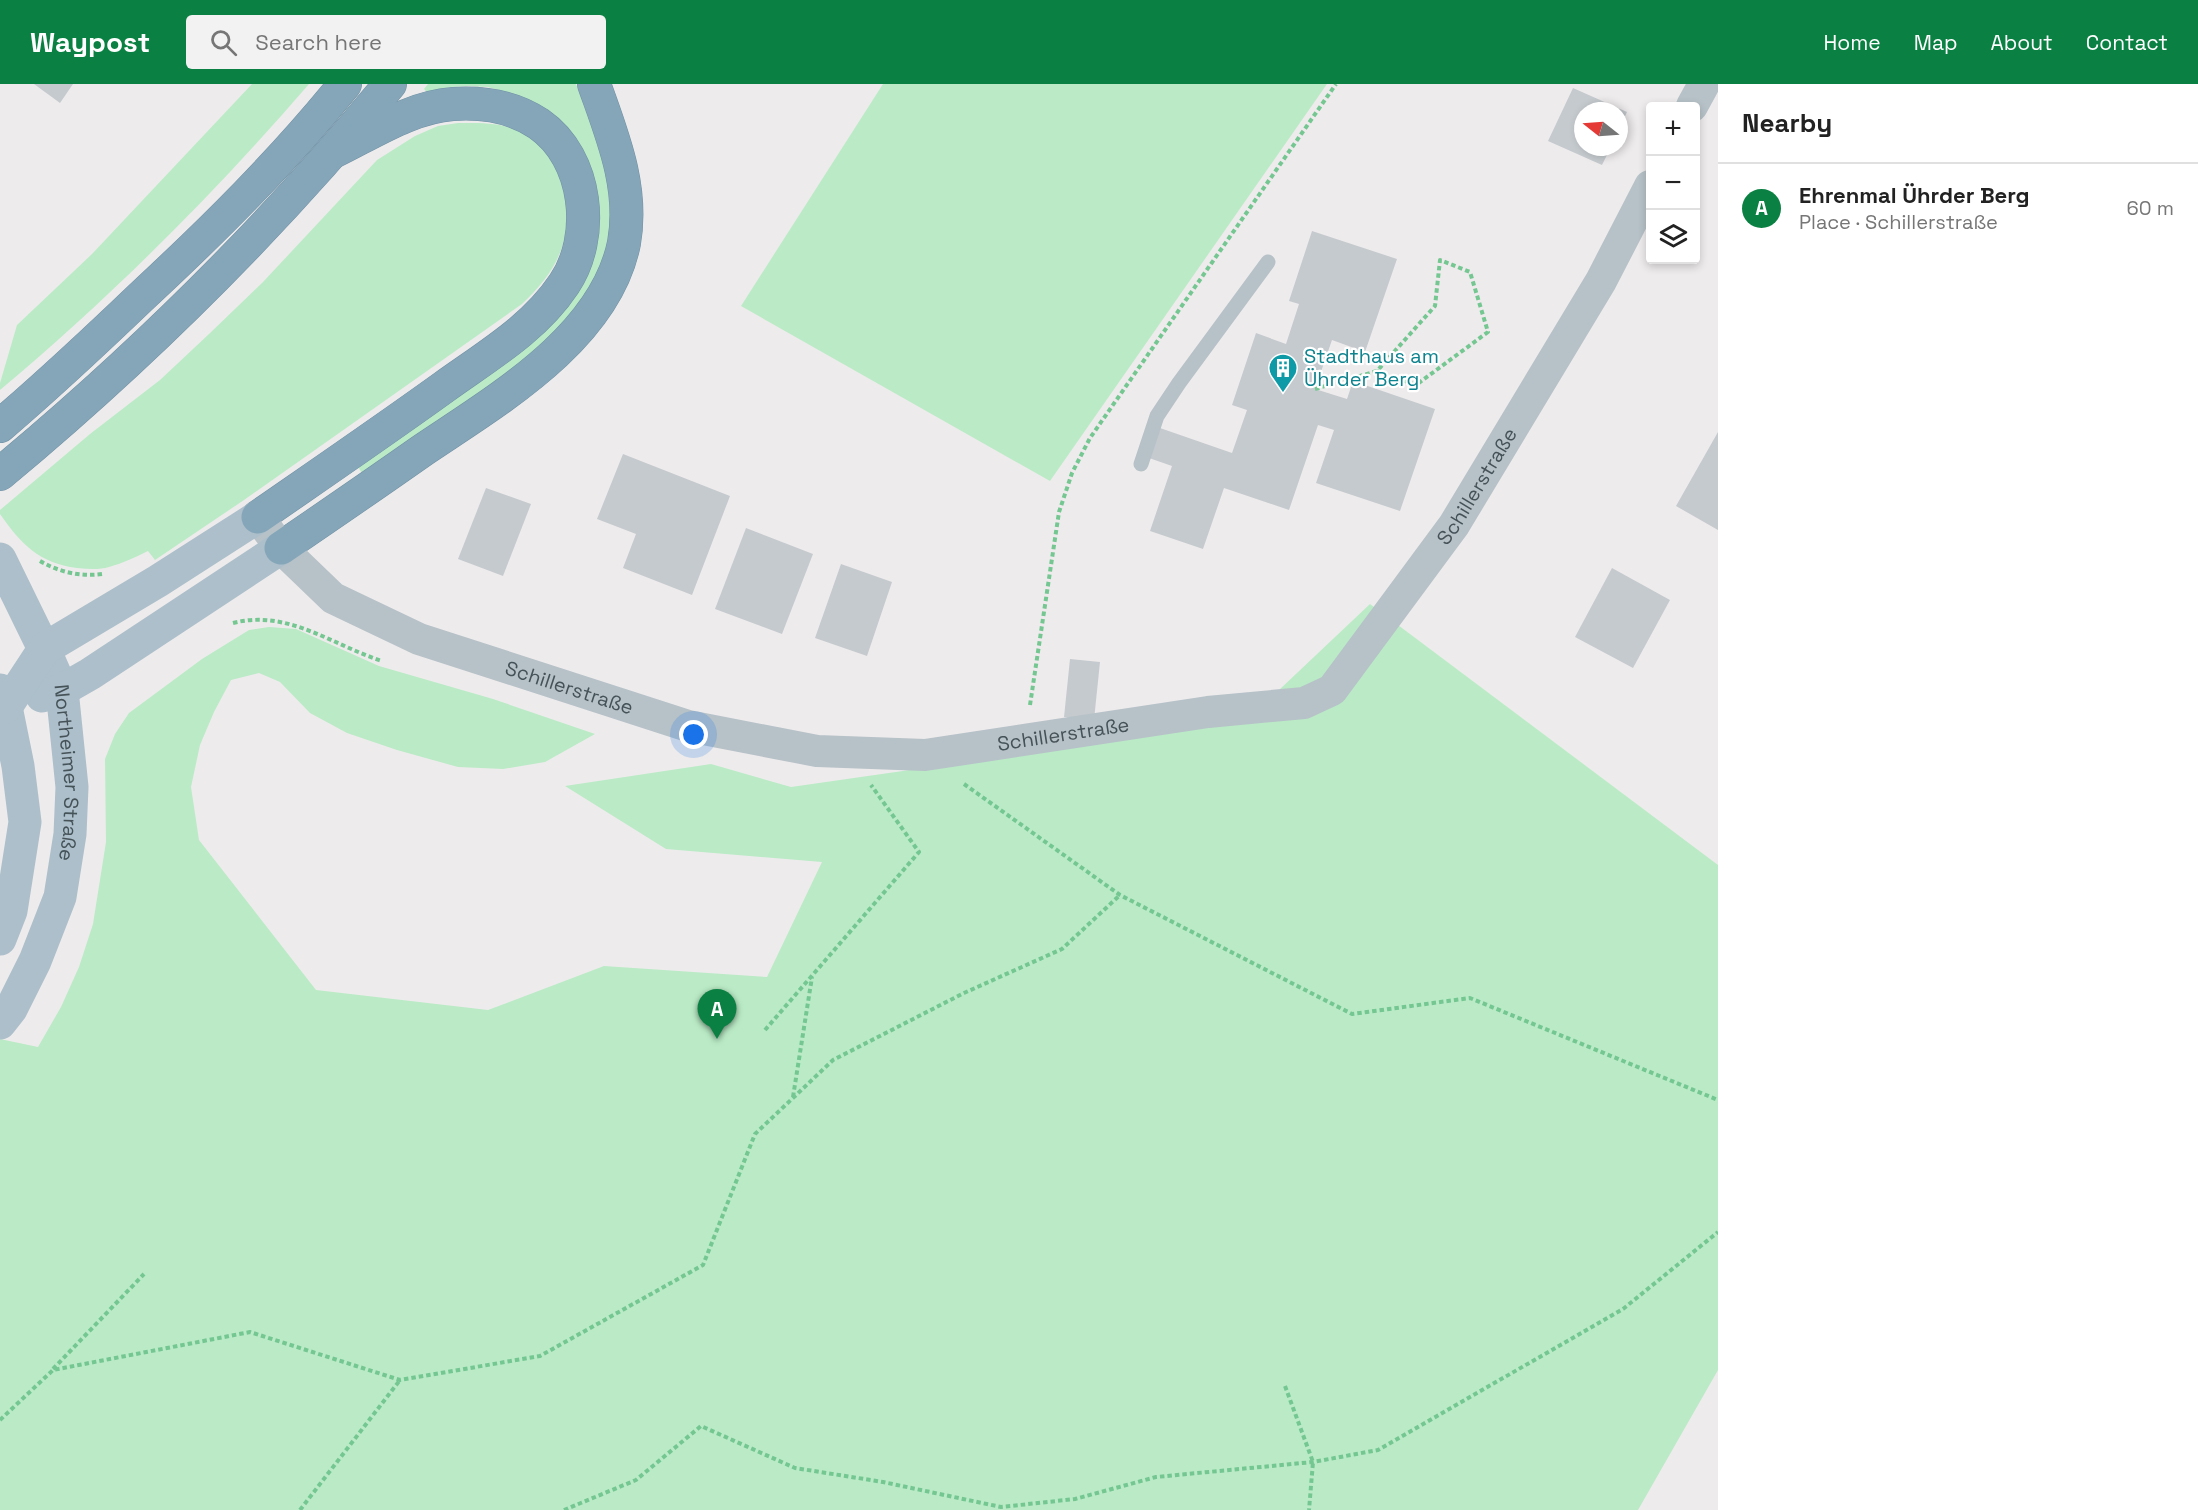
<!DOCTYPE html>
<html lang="en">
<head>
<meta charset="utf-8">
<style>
  :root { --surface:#fff; --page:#f2f2f2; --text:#222; --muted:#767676; --line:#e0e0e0; --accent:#0b8043 }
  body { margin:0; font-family:"Space Grotesk",sans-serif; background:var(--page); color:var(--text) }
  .controls { position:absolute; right:18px; top:18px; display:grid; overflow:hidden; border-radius:6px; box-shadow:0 3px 9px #0003 }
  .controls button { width:54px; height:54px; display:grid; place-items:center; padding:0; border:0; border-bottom:2px solid var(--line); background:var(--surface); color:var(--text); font:30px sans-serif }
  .compass { position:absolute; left:1574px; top:18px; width:54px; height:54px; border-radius:50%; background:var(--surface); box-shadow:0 3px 9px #0003; rotate:287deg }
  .you { position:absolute; left:694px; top:651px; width:21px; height:21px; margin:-15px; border:4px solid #fff; border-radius:50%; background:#1a73e8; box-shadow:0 0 0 9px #1a73e833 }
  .badge { display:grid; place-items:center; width:39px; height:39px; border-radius:50%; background:var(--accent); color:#fff; font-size:20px; font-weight:700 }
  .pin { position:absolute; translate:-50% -50px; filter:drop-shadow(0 2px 3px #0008) }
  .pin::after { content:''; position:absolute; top:32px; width:21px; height:18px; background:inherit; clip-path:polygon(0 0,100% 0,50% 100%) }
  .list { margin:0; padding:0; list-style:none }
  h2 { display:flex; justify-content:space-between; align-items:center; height:78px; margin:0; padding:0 24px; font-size:26px }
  h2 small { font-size:20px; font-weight:400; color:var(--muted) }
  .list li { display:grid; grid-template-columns:39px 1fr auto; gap:18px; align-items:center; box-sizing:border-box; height:90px; padding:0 24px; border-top:2px solid var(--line) }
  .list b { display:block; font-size:22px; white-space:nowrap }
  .list p { margin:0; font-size:20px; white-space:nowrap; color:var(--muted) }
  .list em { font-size:20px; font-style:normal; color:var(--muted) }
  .icon { flex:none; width:33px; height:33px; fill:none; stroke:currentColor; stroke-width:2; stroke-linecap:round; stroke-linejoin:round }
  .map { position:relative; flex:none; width:1718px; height:1426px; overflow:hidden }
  header { display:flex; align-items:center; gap:36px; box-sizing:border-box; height:84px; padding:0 30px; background:var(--accent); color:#fff }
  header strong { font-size:28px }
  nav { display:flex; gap:33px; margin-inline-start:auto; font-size:21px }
  .search { width:420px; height:54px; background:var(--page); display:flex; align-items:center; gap:15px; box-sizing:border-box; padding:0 21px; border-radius:6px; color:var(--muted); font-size:22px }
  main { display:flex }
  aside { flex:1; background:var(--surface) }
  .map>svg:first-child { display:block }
  .green { fill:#baebc6 }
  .building { fill:#c5cace }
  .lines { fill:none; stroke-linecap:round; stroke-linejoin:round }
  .highway-casing { stroke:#7091a4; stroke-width:34 }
  .path { stroke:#75c792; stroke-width:4; stroke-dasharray:4.5 3; stroke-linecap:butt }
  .lane { stroke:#b7c2c8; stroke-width:15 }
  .street { stroke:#b7c2c8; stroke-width:32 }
  .primary { stroke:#acbfca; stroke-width:33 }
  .highway { stroke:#85a6b9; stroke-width:33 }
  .labels { text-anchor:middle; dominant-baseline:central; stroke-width:4.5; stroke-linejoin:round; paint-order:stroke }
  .culture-label { font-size:20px; fill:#0d838f; stroke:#fff; text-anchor:start }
  .street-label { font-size:20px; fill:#455258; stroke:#fff }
</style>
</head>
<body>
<header>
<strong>Waypost</strong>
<div class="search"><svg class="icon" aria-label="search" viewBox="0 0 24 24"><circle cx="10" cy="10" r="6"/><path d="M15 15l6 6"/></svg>Search here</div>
<nav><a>Home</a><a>Map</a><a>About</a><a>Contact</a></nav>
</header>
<main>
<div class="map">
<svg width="1718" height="1426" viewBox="0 0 1718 1426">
  <rect width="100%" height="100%" fill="#eeebec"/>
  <g class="green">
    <path d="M252 0H309C214 110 111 213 0 306V299L17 241 92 170Z"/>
    <path d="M428 0H576L600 63 607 94 611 141 606 175 577 227 526 276 363 391 357 381 518 269 599 138V120L595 100 525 14 488 3 469 2 450 3 429 10 424 5Z"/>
    <path d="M883 0H1327L1050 397 741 222Z"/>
    <path d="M458 39C481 39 506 38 526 51 545 62 557 81 562 102 564 110 569 120 569 129 570 135 567 141 566 147 561 178 544 199 522 220L244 416 155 476 148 467C136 473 123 479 109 483 99 486 88 485 77 484 39 479 21 460 0 430V426L90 350 160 296 209 250 263 198 377 76 415 52 438 42Z"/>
    <path d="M1370 520 1718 781V1286L1638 1426H0V955L38 963 61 923 79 883 93 840 106 758 105 675 115 650 129 629 202 575 249 546 269 543 296 545 379 582 493 615 595 650 545 678 503 685 458 683 397 666 347 649 310 629 280 598 259 589 231 596 214 628 200 661 191 703 199 756 316 906 488 926 604 882 767 893 822 778 666 765 565 702 711 680 791 703 1245 638Z"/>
  </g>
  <g class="building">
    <path d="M34 0H73L60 19Z"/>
    <path d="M1573 4 1627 28 1619 45V27H1583V63H1611L1602 81 1548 57Z"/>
    <path d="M1312 147 1397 175 1365 268 1332 256 1315 305 1347 315 1353 297 1435 325 1400 427 1316 399 1334 346 1318 341 1289 426 1224 404 1203 465 1150 447 1172 382 1149 374 1160 344 1232 369 1247 326 1232 321 1256 249 1286 260 1299 220 1289 217Z"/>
    <path d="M1718 348V446L1676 422Z"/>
    <path d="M623 370 730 412 692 511 623 484 636 450 597 435Z"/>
    <path d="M486 404 531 420 503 492 458 475Z"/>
    <path d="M746 444 813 470 782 550 715 525Z"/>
    <path d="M841 480 892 498 867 572 815 554Z"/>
    <path d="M1612 484 1670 516 1633 584 1575 553Z"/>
    <path d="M1070 575 1100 578 1094 636 1064 633Z"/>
  </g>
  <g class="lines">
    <g class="highway-casing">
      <g id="highway">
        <path d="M0 342C48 301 95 257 141 213 213 146 283 77 345 0"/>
        <path d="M0 390C142 272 273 142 390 0"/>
        <path d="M258 433C320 390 383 347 444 303 487 272 534 245 564 200 596 153 588 74 539 40 514 23 483 18 453 20 411 23 372 49 335 67"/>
        <path d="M281 464C328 432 376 399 423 366 497 316 605 254 624 159 634 103 612 51 594 0"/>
      </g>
    </g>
    <g class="path">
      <path d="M1315 305 1377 287 1435 222 1440 176 1470 188 1488 248 1416 301 1377 287"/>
      <path d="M40 477C59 488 80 493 102 490"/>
      <path d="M233 539C288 525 332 561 382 577"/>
      <path d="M1030 621 1059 428 1072 389 1090 354 1336 0"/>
      <path d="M964 700 1120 811 1352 930 1470 914 1718 1016"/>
      <path d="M765 946 919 768 871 701"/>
      <path d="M793 1013 812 893"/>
      <path d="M53 1285 144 1190"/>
      <path d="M1285 1302 1313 1378 1309 1426"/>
      <path d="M0 1336 53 1286 250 1248 400 1296 540 1272 703 1181 755 1050 833 976 964 909 1062 865 1120 811"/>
      <path d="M300 1426 400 1296"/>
      <path d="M564 1426 636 1396 701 1342 795 1384 883 1398 1001 1423 1075 1415 1156 1393 1313 1378 1378 1366 1623 1225 1718 1148"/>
    </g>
    <path class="lane" d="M1141 380 1157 332 1179 299 1268 178"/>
    <g class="street">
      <path d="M1692 22 1704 0"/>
      <path id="s1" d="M258 433 281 464 333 514 419 555 688 642 817 667 925 671 1208 628 1304 619 1332 606 1454 441 1601 197 1650 102"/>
    </g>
    <g class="primary">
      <path id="s2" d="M0 475 44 565 62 606 72 703 70 750 60 813 35 877 11 925 0 939"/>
      <path d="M0 606 6 623 18 682 25 738 11 827 0 855"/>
      <path d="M42 612 62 606 90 590 281 464"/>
      <path d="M6 623 44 565 158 497 258 433"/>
    </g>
    <use href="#highway" class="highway"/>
  </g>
  <defs>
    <g id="building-pin" transform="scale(1.5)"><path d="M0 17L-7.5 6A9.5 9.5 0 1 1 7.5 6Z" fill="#0f9aa8" stroke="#fff"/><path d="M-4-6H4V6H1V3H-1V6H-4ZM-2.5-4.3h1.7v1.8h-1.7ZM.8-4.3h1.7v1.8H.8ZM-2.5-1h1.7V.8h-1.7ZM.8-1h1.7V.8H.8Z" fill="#fff"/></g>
  </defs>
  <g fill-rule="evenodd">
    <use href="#building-pin" x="1283" y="284"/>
  </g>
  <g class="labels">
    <g class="culture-label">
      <text x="1304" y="272">Stadthaus am<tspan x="1304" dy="23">Ührder Berg</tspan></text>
    </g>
    <g class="street-label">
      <text stroke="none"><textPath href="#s1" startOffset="1392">Schillerstraße</textPath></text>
      <text stroke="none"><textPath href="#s1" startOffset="364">Schillerstraße</textPath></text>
      <text stroke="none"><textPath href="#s1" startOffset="868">Schillerstraße</textPath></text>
      <text stroke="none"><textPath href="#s2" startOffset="228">Northeimer Straße</textPath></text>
    </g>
  </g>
</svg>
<div class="controls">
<button>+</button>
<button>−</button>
<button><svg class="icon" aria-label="layers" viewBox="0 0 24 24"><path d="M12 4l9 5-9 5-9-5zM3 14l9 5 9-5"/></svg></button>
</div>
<svg class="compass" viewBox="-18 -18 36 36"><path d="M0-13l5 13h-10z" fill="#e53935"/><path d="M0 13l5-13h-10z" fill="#767676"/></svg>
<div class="you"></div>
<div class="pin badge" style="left:717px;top:955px">A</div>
</div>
<aside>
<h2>Nearby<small></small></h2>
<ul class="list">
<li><span class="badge">A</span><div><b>Ehrenmal Ührder Berg</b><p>Place · Schillerstraße</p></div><em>60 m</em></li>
</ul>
</aside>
</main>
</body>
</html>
